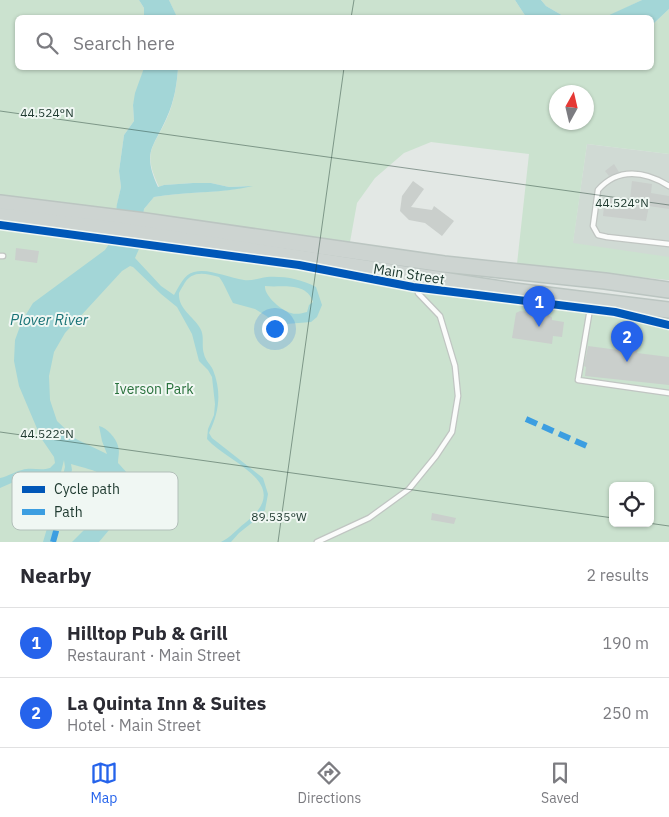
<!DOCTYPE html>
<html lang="en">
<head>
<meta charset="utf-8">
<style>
  :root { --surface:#fff; --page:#f2f2f3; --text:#2b2b33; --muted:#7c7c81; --line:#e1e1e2; --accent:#2563eb }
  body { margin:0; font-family:"IBM Plex Sans",sans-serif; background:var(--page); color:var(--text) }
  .controls { position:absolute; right:15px; bottom:15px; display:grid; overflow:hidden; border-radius:8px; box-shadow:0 1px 4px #0004 }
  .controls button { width:45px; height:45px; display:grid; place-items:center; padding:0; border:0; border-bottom:1px solid var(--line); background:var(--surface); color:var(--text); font:25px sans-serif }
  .compass { position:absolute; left:549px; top:85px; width:45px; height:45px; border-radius:50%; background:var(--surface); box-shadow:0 1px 4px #0004; rotate:8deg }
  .you { position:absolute; left:274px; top:328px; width:18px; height:18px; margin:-12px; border:4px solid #fff; border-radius:50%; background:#1a73e8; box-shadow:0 0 0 8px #1a73e833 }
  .badge { display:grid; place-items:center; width:32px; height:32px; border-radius:50%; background:var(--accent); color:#fff; font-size:16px; font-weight:700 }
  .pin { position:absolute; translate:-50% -41px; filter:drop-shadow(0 1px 2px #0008) }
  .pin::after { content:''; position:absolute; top:26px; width:18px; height:15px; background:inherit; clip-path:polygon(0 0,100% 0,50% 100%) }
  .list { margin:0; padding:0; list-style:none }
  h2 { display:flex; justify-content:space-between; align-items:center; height:65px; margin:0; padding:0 20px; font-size:21px }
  h2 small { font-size:16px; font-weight:400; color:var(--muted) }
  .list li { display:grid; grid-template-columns:32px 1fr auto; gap:15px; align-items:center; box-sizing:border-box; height:70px; padding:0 20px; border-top:1px solid var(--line) }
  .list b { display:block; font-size:19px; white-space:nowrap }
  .list p { margin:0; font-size:16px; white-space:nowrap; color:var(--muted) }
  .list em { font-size:16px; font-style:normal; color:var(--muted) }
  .icon { flex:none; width:28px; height:28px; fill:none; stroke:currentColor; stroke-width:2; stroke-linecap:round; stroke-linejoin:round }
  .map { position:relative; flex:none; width:669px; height:542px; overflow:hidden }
  .search { position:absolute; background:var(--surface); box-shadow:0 1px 4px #0004; left:15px; right:15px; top:15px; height:55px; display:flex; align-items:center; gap:12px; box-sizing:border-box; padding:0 18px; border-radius:8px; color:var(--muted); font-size:19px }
  .sheet { height:205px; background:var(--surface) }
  nav { display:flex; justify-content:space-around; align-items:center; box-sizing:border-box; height:70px; border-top:1px solid var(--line); background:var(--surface); font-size:14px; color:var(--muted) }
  nav a { display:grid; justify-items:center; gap:2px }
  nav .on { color:var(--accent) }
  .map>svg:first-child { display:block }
  .built { fill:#d0dad4 }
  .green { fill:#cbe2cf; fill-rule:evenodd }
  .water { fill:#a3d6d7; fill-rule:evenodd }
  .building { fill:#cacfcc }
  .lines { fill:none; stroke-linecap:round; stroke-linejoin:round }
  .service-casing { stroke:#c0c5c2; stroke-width:7 }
  .primary-casing { stroke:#bbc5c1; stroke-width:18 }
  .service { stroke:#fbfcfb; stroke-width:4.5 }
  .primary { stroke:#cdd4d1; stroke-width:15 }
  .quiet { stroke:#3c9ee1; stroke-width:6; stroke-dasharray:12 6; stroke-linecap:butt }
  .cycleway-casing { stroke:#f0f7f3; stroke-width:11 }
  .cycleway { stroke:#0057b8; stroke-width:8 }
  .ticks { fill:none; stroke:#203b31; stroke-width:1; stroke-opacity:0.45 }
  .labels { text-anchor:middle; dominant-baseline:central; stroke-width:4; stroke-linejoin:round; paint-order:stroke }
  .street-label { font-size:14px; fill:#203b31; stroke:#f0f7f3 }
  .park-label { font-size:14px; fill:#2a723d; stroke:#f0f7f3 }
  .water-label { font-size:15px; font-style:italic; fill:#1a7377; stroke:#f0f7f3 }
  .key { fill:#f0f7f3; stroke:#b2bfb9; stroke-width:1 }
  .key-label { font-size:14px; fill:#203b31 }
  .ticks-label { font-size:12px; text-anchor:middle; fill:#203b31; stroke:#f0f7f3; stroke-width:4; stroke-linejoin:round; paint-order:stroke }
</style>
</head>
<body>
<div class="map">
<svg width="669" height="542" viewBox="0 0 669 542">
  <rect width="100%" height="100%" fill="#e3e8e5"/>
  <path class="built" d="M587 144 669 154V280L569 269Z"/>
  <g class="green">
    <path d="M0 0H139L144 8V17L18 18V68H144L133 105 134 121 124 135 119 171 121 187 116 210 0 195Z"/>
    <path d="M169 0H515L526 17 177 18Z"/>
    <path d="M541 0H642L605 18 565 17 546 6Z"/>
    <path d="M669 9V154L587 144 573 243 669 257V280L517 264 529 154 431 142 404 153 375 178 357 203 350 242 144 214V209L154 197C186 191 218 194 249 186L229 187 211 183H193L164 185 159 187C142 151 153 149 167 118 174 103 177 84 178 68H652V25ZM556 92H586V122H556Z"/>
    <path d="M0 216 669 310V542H0ZM613 486H650V523H613Z"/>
  </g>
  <g class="water">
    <path d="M139 0H169L177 17H144V8Z"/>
    <path d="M515 0H541L546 6 565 17H526Z"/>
    <path d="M642 0H669V9L652 25V18L605 17Z"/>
    <path d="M144 68H178C177 84 174 102 167 117 153 149 142 151 158 187L164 185 193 183H211L229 187 253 186C220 194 187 191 154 197L144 209 139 249 135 258 161 286 174 295C179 287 184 274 194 272 209 268 228 278 244 280 252 281 259 278 267 277 284 276 301 279 316 287L322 305 317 317 311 322 286 324 276 322 255 309 233 303C229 296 224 283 219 277 204 273 191 270 183 286 182 287 180 291 179 293 178 309 193 316 200 328 205 336 201 345 204 354 205 360 211 365 213 370 222 392 219 413 209 433L212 438 263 478 268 494 265 510 258 518 239 533 231 542H221C231 537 236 530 245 523 296 483 229 464 207 439L208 429 214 415 215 404 212 377 208 370 199 361 192 334 177 307 161 294 133 267 130 266 122 271 65 333 54 352 49 376 50 400 57 421 76 439 107 454 102 441 99 426C107 428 116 438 118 446 120 452 118 457 118 463 121 466 139 486 141 490 146 502 133 525 121 529 118 530 113 530 109 530L99 542H72L104 510 114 508C116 504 115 503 115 497 116 472 89 470 71 464L72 470 51 542H43L63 475 65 467 64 460 61 472 55 476 39 479 25 477 0 488V478C9 476 14 472 22 470 31 467 41 471 50 468L55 463 54 457 41 438 19 386 14 361 15 340 22 321 33 303 105 250 111 241 117 204 121 187 119 171 124 135 134 121 133 105 135 93ZM265 286C281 288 306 281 313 302L309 305 307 312C303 313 296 315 291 313 282 311 264 296 265 286Z"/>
  </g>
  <g class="building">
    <path d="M614 164 619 172 609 176 605 171Z"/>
    <path d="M413 181 424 189 411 207 432 210 434 206 454 221 442 236 425 223 409 220 400 211 402 196Z"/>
    <path d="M632 181 652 184 651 193 669 196V209L649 206 646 221 603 216 605 197 630 200Z"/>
    <path d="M16 248 39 251 37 263 15 260Z"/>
    <path d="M530 309 549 312V316L552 317V320L564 322 562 337 553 336 552 344 512 338 516 313 520 311 530 312Z"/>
    <path d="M628 342 639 343 637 353 669 357V385L585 376 586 367 584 366 588 346 626 351Z"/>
    <path d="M432 513 456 518 454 524 431 520Z"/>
  </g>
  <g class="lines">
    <g class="service-casing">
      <g id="service">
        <path d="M669 186C645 171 618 167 598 190L593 226 598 235 607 237 669 244"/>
        <path d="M0 256H3"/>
        <path d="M591 303 578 380 669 393"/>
        <path d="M317 542 369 518 409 489 436 456 452 432 458 396 455 366 440 316 418 293V278"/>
      </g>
    </g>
    <g class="primary-casing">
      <g id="primary">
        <path d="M0 203 145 221 444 264 605 281 669 290"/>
        <path d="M0 216 111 229 514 291 669 310"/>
      </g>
    </g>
    <use href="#service" class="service"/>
    <use href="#primary" class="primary"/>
    <g class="quiet">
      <path d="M526 419 589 447"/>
      <path d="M53 542 72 473"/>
    </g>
    <g class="cycleway-casing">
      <path id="cycleway" d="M0 225 299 265 413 287 615 312 669 325"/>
    </g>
    <use href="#cycleway" class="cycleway"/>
  </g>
  <path class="ticks" d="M351 18 354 0M0 111 669 205M0 432 613 518M648 523 669 526M278 542 344 68"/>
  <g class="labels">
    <g class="street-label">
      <text transform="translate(409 274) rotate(9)">Main Street</text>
    </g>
    <g class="park-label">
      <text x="154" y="389">Iverson Park</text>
    </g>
    <g class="water-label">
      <text x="49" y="319">Plover River</text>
    </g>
  </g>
  <rect x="12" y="472" width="166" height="58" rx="8" class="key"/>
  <rect x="22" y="486" width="23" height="7" fill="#0057b8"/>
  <rect x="22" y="509" width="23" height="6" fill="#3c9ee1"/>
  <g class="key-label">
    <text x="54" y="494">Cycle path</text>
    <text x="54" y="517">Path</text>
  </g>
  <g class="ticks-label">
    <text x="47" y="117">44.524°N</text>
    <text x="622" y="207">44.524°N</text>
    <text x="47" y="438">44.522°N</text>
    <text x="279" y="521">89.535°W</text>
  </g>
</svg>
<div class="controls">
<button><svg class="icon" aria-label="locate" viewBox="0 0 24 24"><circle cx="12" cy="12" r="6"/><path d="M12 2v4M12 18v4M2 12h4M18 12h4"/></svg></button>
</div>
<svg class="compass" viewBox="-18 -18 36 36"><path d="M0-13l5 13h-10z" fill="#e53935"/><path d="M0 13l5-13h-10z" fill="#7c7c81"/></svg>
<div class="you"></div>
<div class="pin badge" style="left:539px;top:327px">1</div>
<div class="pin badge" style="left:627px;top:362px">2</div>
<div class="search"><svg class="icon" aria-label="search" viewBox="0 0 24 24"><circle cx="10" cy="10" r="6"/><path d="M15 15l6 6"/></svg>Search here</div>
</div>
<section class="sheet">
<h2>Nearby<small>2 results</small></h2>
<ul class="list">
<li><span class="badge">1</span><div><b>Hilltop Pub &amp; Grill</b><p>Restaurant · Main Street</p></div><em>190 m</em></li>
<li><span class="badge">2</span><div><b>La Quinta Inn &amp; Suites</b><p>Hotel · Main Street</p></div><em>250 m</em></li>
</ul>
</section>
<nav>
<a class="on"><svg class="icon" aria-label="map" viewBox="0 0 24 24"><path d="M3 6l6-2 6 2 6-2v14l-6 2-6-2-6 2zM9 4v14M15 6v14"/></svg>Map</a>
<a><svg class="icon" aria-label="directions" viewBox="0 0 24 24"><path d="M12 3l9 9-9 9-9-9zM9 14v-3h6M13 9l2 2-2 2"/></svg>Directions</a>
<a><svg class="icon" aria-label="saved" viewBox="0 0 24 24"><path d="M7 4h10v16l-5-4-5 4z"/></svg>Saved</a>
</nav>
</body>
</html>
